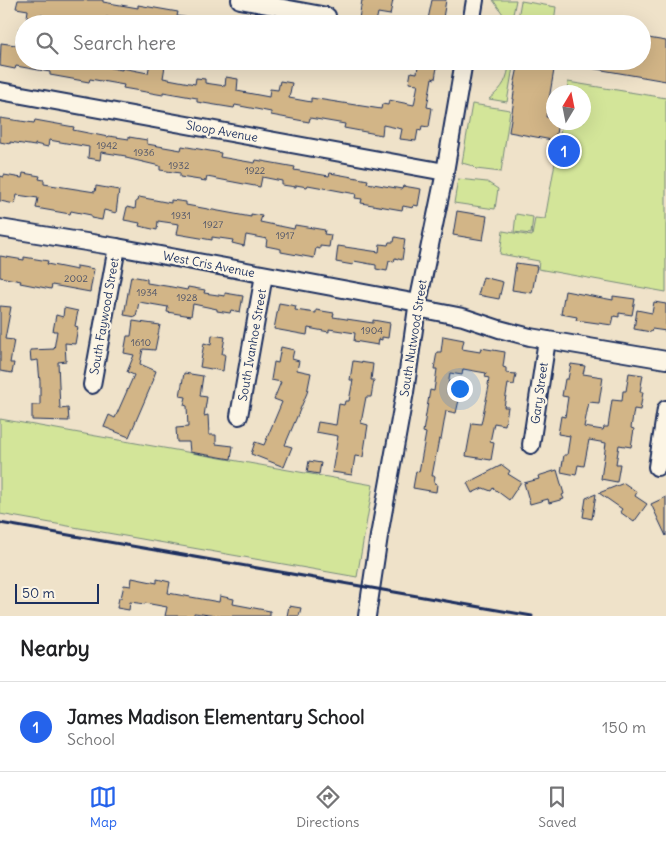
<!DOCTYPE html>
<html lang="en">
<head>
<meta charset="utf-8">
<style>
  :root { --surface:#fff; --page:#f2f2f2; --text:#202124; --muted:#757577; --line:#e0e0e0; --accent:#2563eb }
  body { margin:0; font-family:Delius,sans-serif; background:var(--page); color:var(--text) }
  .compass { position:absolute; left:546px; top:85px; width:45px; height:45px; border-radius:50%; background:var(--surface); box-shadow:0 5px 20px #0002; rotate:10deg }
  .scale { position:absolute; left:15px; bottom:12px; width:84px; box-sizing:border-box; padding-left:5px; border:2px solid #1b2f5e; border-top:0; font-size:14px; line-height:18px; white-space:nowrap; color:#1b2f5e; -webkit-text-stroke:4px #fcf5e5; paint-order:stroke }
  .you { position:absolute; left:459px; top:388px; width:18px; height:18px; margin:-12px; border:4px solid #fff; border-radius:50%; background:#1a73e8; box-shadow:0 0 0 8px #1a73e833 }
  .badge { display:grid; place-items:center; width:32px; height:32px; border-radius:50%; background:var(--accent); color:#fff; font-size:16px; font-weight:700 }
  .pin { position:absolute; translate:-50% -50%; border:2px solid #fff; box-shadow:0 1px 5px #0006 }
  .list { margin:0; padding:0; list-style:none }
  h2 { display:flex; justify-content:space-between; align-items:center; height:65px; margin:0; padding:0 20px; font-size:21px }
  h2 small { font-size:16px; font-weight:400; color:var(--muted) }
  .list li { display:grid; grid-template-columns:32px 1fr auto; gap:15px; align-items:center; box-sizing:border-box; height:90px; padding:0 20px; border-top:1px solid var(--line) }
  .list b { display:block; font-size:19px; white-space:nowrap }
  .list p { margin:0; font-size:16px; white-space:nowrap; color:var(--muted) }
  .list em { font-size:16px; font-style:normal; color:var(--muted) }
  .icon { flex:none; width:28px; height:28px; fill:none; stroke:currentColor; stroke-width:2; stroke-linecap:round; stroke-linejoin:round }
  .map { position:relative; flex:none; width:666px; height:616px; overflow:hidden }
  .search { position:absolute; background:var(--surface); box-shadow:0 5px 20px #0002; left:15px; right:15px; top:15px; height:55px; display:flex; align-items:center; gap:12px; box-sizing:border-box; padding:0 18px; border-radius:28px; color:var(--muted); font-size:19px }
  .sheet { height:155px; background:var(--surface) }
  nav { display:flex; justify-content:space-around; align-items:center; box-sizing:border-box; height:70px; border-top:1px solid var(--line); background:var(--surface); font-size:14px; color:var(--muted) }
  nav a { display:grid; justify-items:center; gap:2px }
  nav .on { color:var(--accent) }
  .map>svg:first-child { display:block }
  .green { fill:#d3e599; stroke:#778a7c }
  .building { fill:#d2b587; stroke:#1b2f5e }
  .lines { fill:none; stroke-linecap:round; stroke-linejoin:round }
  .minor-casing { stroke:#1b2f5e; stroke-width:20 }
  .minor { stroke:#fcf5e5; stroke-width:16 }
  .rail { stroke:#1b2f5e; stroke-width:3 }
  .labels { text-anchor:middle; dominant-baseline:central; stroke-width:4.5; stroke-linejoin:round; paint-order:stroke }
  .number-label { font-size:10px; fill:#495068 }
  .street-label { font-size:12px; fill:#1b2f5e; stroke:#fcf5e5 }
</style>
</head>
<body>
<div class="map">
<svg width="666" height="616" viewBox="0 0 666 616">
  <rect width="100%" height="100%" fill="#efe2c9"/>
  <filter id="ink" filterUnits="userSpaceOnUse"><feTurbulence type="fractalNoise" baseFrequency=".02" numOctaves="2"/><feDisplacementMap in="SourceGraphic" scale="10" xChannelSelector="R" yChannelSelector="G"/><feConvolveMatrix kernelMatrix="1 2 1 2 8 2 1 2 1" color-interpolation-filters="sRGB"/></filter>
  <g filter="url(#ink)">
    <g class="green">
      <path d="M493 0H516L511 24H510Z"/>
      <path d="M521 1 556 7 554 22H552L551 24H517Z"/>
      <path d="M510 61H514L507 102 489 99C504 87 507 80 510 61Z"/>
      <path d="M568 82 666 98V292L538 269 539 261 500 254 503 231 532 236 535 218 545 219 562 123 584 122V92H567Z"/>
      <path d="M472 104 510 110 501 172 476 169 473 166 462 163Z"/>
      <path d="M458 179 487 182 498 189 495 209 454 203Z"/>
      <path d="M516 214 533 217 531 234 514 232Z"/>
      <path d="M0 419 373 485 357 577 0 514Z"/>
    </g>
    <g class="building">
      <path d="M18 0H103V2L138 8V5L178 12 177 16 196 19V24H129L130 21 106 17 105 23 91 20 90 24H87L81 23V22L41 15 39 24H26L28 10 16 8Z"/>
      <path d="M362 0H393L390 15 378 13 376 22 359 19Z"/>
      <path d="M432 0H446L442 24H427Z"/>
      <path d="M19 28H24V61H93L102 63 101 66 122 70V68L148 73 150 63 165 66 163 78 195 84 196 78 205 79V83L225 86 226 77 238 79 237 91 269 97 270 89 278 90 280 81 292 83 289 98 311 102V98L381 109 382 104 388 105 389 100 414 105 418 84 409 83 411 72 417 73 418 66H421L422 61H438L435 79 432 78 427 107 432 108 429 127 422 126 421 131 418 130 416 141 400 139 402 129 383 125 382 135 344 128 345 124 310 118 309 122 271 115V112L256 109 235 105 234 108 197 102V98L163 92V95L123 88 124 85 90 79 89 82 50 75V72L16 66 15 69 0 66 1 43 16 45Z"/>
      <path d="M642 37 666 41V81L579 66V61H642Z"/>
      <path d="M519 62 529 64V66L554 70 546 117 554 118V122H558L555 140 552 139V140L509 132 514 99H513L515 86H514Z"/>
      <path d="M0 118 34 123 35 120 74 127 73 130 108 137 109 136 129 139V137L147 140V144L181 150 182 146 221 153 220 157 255 163 256 160 273 163 295 167 294 170 329 176 330 173 347 176 368 180 367 183 402 189 403 186 421 189 418 206 414 205 413 208 403 206 402 210 361 203 362 199 355 198 356 194 308 185 307 187 296 185V187L282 185V181L262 177 260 187 207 177 206 181 180 177V173L160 170V166L126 158V156L101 152 100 160 88 158 89 147 49 140 48 147 35 144V146L10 142V144L0 142Z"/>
      <path d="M23 173 40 176 39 179 44 180V184L95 192 96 186 119 190 116 213 104 210 102 220 91 218V215L71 211 70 214 36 208 38 198 17 195 15 204 0 201V176L4 177V175L22 178Z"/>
      <path d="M139 197 171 203V200L186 202V205L251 217V214L262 216 260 222 294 229 295 225 325 230 324 234 331 235 329 247 320 246V249L316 248 314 258 281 252V249L266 246 267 239 246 235 244 246 232 243 233 240 212 237V240L177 234 179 224 158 221 157 230 139 226 140 223 124 220 127 207 135 209 136 201H138Z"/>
      <path d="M457 211 487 216 483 240 453 235Z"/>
      <path d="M395 237 405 239 402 260 395 258 394 262 389 261 387 271 376 269V265L354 261 353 265 336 262 338 246 379 252 380 244 388 245 389 242H394Z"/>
      <path d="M0 256 24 260V257L48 261 47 264 77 270V266L94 269 90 292 52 285 51 289 20 283 21 281 0 277Z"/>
      <path d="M516 263 537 266 532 293 512 290Z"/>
      <path d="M131 276 147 279V283L172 287 187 290 188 287 205 290 204 293 225 296V293L243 296 240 312 231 310 230 313 217 311V309L193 304 191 316 167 312 168 307 139 302 136 317 124 315Z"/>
      <path d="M483 277 503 282 499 299 478 295Z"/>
      <path d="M565 291 613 300V296L635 299 632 315 619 313V317L614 316 612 325 576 320 577 317 561 314Z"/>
      <path d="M654 302 666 304V331L652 329 651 332 634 329 637 310 652 313Z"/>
      <path d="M279 303 296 306 295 310 316 313V310L334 313 333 317 373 323V320L390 323 388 338 382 337V340L379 339 378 345 354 341 355 333 329 329V332L308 328 307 335 274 329Z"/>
      <path d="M0 306 11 307 5 339 14 340 10 363H14L12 373 0 371Z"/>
      <path d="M64 308 78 311 75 326 78 327 75 344 65 343 66 361 58 362 60 409 68 408 69 421 32 420V405H40V382L38 360 31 361 30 350 54 349 57 331H53L56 315 63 317Z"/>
      <path d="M133 321 160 325 155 350 143 349 140 364 156 371 153 379H154L129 437 104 427 109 415 115 418 134 375 127 372 134 355 124 353 127 336H131Z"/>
      <path d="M212 335 225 337 222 354H225L223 371 200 367 204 343 211 345Z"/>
      <path d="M443 336 464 340 462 349 480 352 481 348 505 352 503 367 506 368V373L516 374 514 385 508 384 504 407H508L505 425 494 423 490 442 494 443 491 460 466 456 472 423 481 424 489 386 488 385 489 378 485 377 486 373 463 369 462 375 450 373 447 393 460 396 456 413 446 411 441 440 439 439 432 476H435L434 483 437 484 436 492 413 488 416 471 419 472 426 433 423 432 430 390 434 391 437 369H434L437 352H441Z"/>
      <path d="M281 347 294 350 292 359 299 361 297 370 311 373 307 393 285 445 292 447 284 467 251 454 255 442 264 445 282 402 274 399 281 382 271 380 274 362 278 363Z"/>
      <path d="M353 361 373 364 371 380H374L371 397H366L361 423 368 425 363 457 355 456 352 475 332 472 338 436 316 432 318 422 336 425 339 404 344 405 345 401H349L353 380H350Z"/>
      <path d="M571 364 585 366 583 374 603 377 599 403 589 402 584 427 603 430 604 427H608L612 400 622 401 623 391H626L629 373 643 375 640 392H643L640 410 634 409 631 428 634 429 631 447 619 445 616 464H620L617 482 601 479 606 443 589 440 584 466 578 465 576 475 561 472 564 455H567L570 436 558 434 561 416 565 417 568 397 562 396 565 379H568Z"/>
      <path d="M184 373 203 376 200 396 207 397 204 416 208 415 209 435H216V444L233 446 231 459 190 452 189 442H177L176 428 188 427 187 406 184 405 186 397 180 396Z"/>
      <path d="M309 461 321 463 319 474 307 472Z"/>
      <path d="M502 465 510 471 508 474 521 482 509 500 493 488 491 491 483 488 472 493 467 483Z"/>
      <path d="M557 470 564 494 562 495 564 499 549 503 548 499 530 504 524 483 539 479 538 476Z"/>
      <path d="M624 483 637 492 635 496 647 504 634 522 620 512 622 509 599 493Z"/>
      <path d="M596 494 592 519 583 517 586 498Z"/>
      <path d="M666 497V536L651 504Z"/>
      <path d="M132 578 157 583V579L170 582 168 593 219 602 220 596 234 599 233 604 270 611V616H217L194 613V616H165L167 607 145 603V604L130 602 129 610 117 608 119 598H121L124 585 131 586Z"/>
      <path d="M289 606 301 608 299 616H287Z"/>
    </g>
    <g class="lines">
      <g class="minor-casing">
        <g id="minor">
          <path d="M240 0 327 16"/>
          <path d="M471 24 475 0"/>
          <path d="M0 91 445 172"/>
          <path d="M0 228 117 247 418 303"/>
          <path d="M417 308 463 317 499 329 530 337 666 360"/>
          <path d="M92 385 117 247"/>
          <path d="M239 416 264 275"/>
          <path d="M531 445 547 340"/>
          <path d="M657 467 666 409"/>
          <path d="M367 616 379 536 405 392 417 308 445 172 464 61"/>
        </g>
      </g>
      <use href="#minor" class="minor"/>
      <path class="rail" d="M0 523 532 616"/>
    </g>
  </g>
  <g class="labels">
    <g class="number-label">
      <text x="107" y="145">1942</text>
      <text x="144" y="152">1936</text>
      <text x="179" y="165">1932</text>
      <text x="255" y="170">1922</text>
      <text x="181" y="215">1931</text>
      <text x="213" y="224">1927</text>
      <text x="285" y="235">1917</text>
      <text x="76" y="278">2002</text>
      <text x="147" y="292">1934</text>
      <text x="187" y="297">1928</text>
      <text x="372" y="330">1904</text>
      <text x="141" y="342">1610</text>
    </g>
    <g class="street-label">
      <text transform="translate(222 131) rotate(10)">Sloop Avenue</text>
      <text transform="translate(209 264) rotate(11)">West Cris Avenue</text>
      <text transform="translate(104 316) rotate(-80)">South Faywood Street</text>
      <text transform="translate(413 338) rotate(-81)">South Nutwood Street</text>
      <text transform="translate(252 345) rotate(-80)">South Ivanhoe Street</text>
      <text transform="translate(539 393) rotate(-82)">Gary Street</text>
    </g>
  </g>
</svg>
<svg class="compass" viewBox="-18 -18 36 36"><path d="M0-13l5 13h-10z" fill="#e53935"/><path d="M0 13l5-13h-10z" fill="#757577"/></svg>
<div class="scale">50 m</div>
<div class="you"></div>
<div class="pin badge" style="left:564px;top:151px">1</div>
<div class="search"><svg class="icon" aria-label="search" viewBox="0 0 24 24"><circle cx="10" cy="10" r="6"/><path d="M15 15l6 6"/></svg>Search here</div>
</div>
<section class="sheet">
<h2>Nearby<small></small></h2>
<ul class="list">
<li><span class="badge">1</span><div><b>James Madison Elementary School</b><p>School</p></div><em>150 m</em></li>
</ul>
</section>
<nav>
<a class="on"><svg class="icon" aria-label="map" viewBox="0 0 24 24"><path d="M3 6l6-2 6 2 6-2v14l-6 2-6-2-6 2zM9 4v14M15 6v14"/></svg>Map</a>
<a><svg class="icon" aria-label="directions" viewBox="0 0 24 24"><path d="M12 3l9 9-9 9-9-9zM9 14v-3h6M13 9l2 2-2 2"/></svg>Directions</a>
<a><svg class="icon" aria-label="saved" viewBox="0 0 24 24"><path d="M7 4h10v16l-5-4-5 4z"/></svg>Saved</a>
</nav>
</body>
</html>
